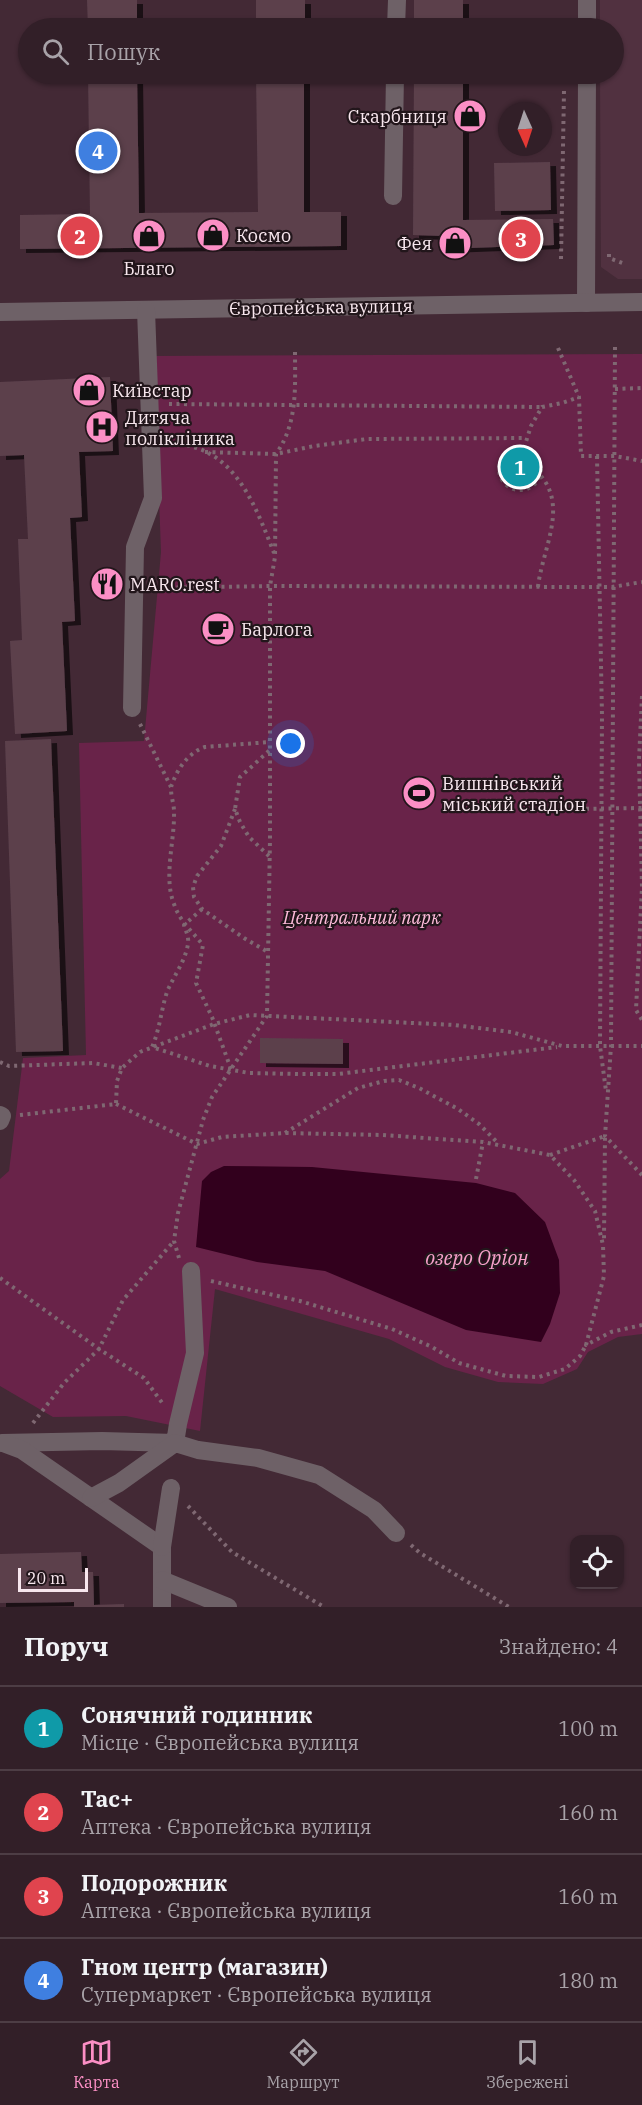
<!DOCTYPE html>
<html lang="uk">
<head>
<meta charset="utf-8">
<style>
  :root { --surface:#321f28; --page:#3a2730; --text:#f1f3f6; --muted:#a8a2a8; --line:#4d3d45; --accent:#fb8fc5 }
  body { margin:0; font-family:"IBM Plex Serif",serif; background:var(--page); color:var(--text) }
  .controls { position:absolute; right:18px; bottom:18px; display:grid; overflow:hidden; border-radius:12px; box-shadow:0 2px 4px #0004 }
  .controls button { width:54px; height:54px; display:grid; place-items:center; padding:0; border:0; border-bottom:2px solid var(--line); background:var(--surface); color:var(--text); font:30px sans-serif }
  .compass { position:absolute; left:498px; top:102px; width:54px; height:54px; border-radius:50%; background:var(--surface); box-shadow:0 2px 4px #0004; rotate:177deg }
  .scale { position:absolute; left:18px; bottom:15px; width:70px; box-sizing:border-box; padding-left:6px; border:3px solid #f8e7ee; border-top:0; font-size:16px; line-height:21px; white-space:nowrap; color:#f8e7ee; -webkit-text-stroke:4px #22161b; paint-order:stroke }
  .you { position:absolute; left:291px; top:744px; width:21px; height:21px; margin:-15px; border:4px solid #fff; border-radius:50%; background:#1a73e8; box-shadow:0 0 0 9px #1a73e833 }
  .badge { display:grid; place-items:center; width:39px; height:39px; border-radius:50%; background:var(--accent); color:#fff; font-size:20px; font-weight:700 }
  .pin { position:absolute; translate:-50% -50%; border:3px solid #fff; box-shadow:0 2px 6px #0006 }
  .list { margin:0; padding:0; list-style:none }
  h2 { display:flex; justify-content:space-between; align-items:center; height:78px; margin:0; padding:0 24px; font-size:26px }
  h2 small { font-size:20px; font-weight:400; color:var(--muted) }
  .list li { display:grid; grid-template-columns:39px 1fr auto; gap:18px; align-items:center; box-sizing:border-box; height:84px; padding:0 24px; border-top:2px solid var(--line) }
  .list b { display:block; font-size:22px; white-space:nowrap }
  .list p { margin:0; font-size:20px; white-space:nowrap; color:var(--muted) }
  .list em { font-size:20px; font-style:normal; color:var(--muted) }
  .icon { flex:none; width:33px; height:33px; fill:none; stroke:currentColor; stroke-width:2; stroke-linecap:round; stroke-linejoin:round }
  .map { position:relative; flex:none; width:642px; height:1607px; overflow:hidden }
  .search { position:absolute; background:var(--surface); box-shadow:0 2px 4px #0004; left:18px; right:18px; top:18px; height:66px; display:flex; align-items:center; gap:15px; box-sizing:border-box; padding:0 21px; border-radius:33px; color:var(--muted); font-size:22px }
  .sheet { height:414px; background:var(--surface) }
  nav { display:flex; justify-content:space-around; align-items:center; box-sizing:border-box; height:84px; border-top:2px solid var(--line); background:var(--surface); font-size:16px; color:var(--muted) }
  nav a { display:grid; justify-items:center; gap:3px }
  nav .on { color:var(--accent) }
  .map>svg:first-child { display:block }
  .built { fill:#513140 }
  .green { fill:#692349 }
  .water { fill:#32001d }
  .building { fill:#5b404c; filter:url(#shadow) }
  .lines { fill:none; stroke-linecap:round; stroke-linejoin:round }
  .path { stroke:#7f6872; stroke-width:4; stroke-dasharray:3 4.5; stroke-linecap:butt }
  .minor { stroke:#6e6167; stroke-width:18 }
  .labels { text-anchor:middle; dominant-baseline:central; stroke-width:4.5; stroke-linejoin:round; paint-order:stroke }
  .poi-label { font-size:18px; fill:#f8e7ee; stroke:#22161b; text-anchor:start }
  .street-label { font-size:18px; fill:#f8e7ee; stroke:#22161b }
  .park-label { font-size:18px; font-style:italic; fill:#febbda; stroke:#22161b }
  .water-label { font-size:20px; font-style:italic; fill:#f7a0ca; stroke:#22161b }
</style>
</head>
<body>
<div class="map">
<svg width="642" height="1607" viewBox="0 0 642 1607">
  <defs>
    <filter id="shadow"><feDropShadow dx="6" dy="4" stdDeviation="0" flood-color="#0009"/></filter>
  </defs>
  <rect width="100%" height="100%" fill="#432935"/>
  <path class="built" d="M600 0H642V279H618L601 267 600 74H614V28H600Z"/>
  <path class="green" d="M642 354V1334L618 1337 588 1352 577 1369 543 1384 498 1382 445 1367 389 1339 215 1289 200 1431 126 1416 53 1417 0 1386V1179L9 1171 23 1058 86 1055 79 743 144 741 161 552 154 356Z"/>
  <path class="water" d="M224 1166 312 1167 476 1183 515 1193 545 1222 559 1260 560 1293 550 1324 541 1342 466 1330 325 1271 257 1262 196 1247 202 1181 211 1172Z"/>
  <g class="building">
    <path d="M87 0H137V28H88Z"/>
    <rect x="256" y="0" width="49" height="28"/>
    <rect x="414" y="0" width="49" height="28"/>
    <path d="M88 74H137L139 213 258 212 256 74H304V212H341V246L20 249V215L90 214Z"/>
    <path d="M414 74H463V220L553 219 554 245 444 249 443 236 413 235Z"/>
    <path d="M550 162 551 210 495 211 494 163Z"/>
    <path d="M110 377 113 451 79 452 82 517 70 518 75 621 62 622 67 731 15 734 10 641 22 640 18 539H28L24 455 0 456V382Z"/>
    <path d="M51 739 63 1051 16 1052 5 741Z"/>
    <path d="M260 1038 343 1039V1064L260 1063Z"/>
    <path d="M81 1552 82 1572H93L94 1605 124 1604V1607H74V1602L0 1603V1554Z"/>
  </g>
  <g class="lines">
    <g class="path">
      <path d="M609 254V258L625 264"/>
      <path d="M561 259 564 91"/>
      <path d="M615 347 611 1046 605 1136 642 1175"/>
      <path d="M558 348 579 397 581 456H615L642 461"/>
      <path d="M615 389 642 388"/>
      <path d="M169 404 542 407"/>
      <path d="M172 444C234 445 255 505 274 553"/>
      <circle cx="520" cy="469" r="21"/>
      <path d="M524 448 531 426 542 407 562 403 579 397"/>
      <path d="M205 452 276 454 314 446 367 439 526 438"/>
      <path d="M597 456 602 716 600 1046 606 1091"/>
      <path d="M538 587C542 550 568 508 541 476"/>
      <path d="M154 588 270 586 581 587H612L642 582"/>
      <path d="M642 696 639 760 642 887 636 1010 642 1020"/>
      <path d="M140 724 171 787"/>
      <path d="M235 809 221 846 197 876 193 887 194 897 202 909 244 938 268 952"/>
      <path d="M571 809 642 808"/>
      <path d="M269 856 249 837 240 822 235 809 240 777 270 750"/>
      <path d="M202 909 184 925C186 931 189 937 188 944 185 962 174 975 167 992 161 1010 160 1029 152 1047L210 1066 249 1073 298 1074H338L557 1047"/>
      <path d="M0 1062 9 1066 93 1063 122 1068"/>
      <path d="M231 1069 212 1017 196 983 203 945C192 931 180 922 174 904 163 876 175 841 174 811 174 803 169 791 172 784 178 768 189 752 205 747L270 742"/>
      <path d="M116 1104 197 1144 222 1137 285 1133 382 1135 483 1142 550 1155 574 1180 595 1211 603 1245 604 1276 586 1345 611 1332 642 1325"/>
      <path d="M20 1115 116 1104 117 1081 122 1068 140 1052 214 1024 250 1015 454 1025 511 1032 562 1046H642"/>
      <path d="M285 1133 358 1088 384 1081 399 1080 419 1088 458 1109 479 1124 499 1144"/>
      <path d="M550 1155 605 1136 604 1239"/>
      <path d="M476 1179 483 1142"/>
      <path d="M179 1258 174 1241 178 1213 203 1120 212 1097 267 1016 270 839V586L275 557 276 454C298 423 295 387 295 351"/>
      <path d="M0 1278 99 1349 144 1378 163 1404"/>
      <path d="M211 1281 300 1301 392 1329 432 1347 459 1363 506 1376 539 1377 565 1369 580 1356 586 1345"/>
      <path d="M33 1423 64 1383 99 1349 123 1300 174 1241"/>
      <path d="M188 1506 232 1552 324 1607"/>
      <path d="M411 1545 420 1553 509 1607"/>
    </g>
    <g class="minor">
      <path d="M396 28 397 0"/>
      <path d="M587 28V0"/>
      <path d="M393 196 395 74"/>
      <path d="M586 303 587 74"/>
      <path d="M0 312 642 302"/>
      <path d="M132 708 135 547 153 498 146 310"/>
      <path d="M0 1115 2 1116 0 1121"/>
      <path d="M2 1443 102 1441 175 1443 178 1424 195 1353 191 1271"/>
      <path d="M6 1444 22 1450 162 1547V1607"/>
      <path d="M91 1498 119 1483 175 1443 198 1450 258 1458 319 1475 374 1510 396 1533"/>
      <path d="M162 1547 171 1488"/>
      <path d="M162 1580 228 1607"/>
    </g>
  </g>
  <defs>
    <g id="shop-disc" transform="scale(1.725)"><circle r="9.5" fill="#fb8fc5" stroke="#22161b"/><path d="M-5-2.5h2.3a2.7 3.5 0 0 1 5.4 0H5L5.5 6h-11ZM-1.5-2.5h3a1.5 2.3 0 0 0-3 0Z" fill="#111"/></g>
    <g id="hospital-disc" transform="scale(1.725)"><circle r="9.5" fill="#fb8fc5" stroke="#22161b"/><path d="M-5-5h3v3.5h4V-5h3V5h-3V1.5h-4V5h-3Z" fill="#111"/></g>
    <g id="restaurant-disc" transform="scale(1.725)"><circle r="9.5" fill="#fb8fc5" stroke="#22161b"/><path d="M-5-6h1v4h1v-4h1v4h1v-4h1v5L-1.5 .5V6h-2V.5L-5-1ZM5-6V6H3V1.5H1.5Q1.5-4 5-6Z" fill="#111"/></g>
    <g id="cafe-disc" transform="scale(1.725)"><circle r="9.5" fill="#fb8fc5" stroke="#22161b"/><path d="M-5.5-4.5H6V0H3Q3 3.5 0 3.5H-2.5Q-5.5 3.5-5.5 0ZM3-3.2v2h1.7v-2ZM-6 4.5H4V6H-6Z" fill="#111"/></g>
    <g id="stadium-disc" transform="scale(1.725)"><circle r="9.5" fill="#fb8fc5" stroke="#22161b"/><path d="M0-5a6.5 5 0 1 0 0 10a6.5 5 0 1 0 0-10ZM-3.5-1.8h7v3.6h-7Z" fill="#111"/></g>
  </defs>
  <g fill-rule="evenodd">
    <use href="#shop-disc" x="470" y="116"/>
    <use href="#shop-disc" x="213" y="235"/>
    <use href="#shop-disc" x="149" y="236"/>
    <use href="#shop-disc" x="455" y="243"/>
    <use href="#shop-disc" x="89" y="390"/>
    <use href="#hospital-disc" x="102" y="427"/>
    <use href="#restaurant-disc" x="107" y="584"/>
    <use href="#cafe-disc" x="218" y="629"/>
    <use href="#stadium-disc" x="419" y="793"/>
  </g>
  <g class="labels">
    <g class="poi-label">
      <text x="447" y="116" text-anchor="end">Скарбниця</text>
      <text x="236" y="235">Космо</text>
      <text x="432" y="243" text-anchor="end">Фея</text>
      <text x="149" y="268" text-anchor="middle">Благо</text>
      <text x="112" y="390">Київстар</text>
      <text x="125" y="417">Дитяча<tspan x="125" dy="21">полікліника</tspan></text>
      <text x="130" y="584">MARO.rest</text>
      <text x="241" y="629">Барлога</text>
      <text x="442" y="783">Вишнівський<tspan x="442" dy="21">міський стадіон</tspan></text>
    </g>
    <g class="street-label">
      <text transform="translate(321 307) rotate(-1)">Європейська вулиця</text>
    </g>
    <g class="park-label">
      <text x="362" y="917">Центральний парк</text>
    </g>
    <g class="water-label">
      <text x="477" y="1257">озеро Оріон</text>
    </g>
  </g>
</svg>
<div class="controls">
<button><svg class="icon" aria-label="locate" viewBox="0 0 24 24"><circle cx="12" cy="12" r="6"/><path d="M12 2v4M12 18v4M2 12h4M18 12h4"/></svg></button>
</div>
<svg class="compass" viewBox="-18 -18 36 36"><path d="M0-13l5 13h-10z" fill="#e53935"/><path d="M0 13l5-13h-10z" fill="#a8a2a8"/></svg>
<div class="scale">20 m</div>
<div class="you"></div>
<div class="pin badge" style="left:520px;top:467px;background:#0f9aa8">1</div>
<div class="pin badge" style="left:80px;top:236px;background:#e0444e">2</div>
<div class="pin badge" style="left:521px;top:239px;background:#e0444e">3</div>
<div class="pin badge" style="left:98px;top:151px;background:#3f7fe0">4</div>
<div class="search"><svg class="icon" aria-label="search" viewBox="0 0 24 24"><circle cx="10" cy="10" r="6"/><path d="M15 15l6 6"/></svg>Пошук</div>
</div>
<section class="sheet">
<h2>Поруч<small>Знайдено: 4</small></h2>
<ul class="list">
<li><span class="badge" style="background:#0f9aa8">1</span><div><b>Сонячний годинник</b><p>Місце · Європейська вулиця</p></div><em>100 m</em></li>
<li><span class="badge" style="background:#e0444e">2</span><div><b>Тас+</b><p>Аптека · Європейська вулиця</p></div><em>160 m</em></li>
<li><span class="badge" style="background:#e0444e">3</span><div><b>Подорожник</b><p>Аптека · Європейська вулиця</p></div><em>160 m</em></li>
<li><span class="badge" style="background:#3f7fe0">4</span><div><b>Гном центр (магазин)</b><p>Супермаркет · Європейська вулиця</p></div><em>180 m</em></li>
</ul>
</section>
<nav>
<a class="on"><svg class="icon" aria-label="map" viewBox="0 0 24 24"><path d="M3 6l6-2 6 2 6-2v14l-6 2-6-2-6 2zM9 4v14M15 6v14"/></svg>Карта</a>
<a><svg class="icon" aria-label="directions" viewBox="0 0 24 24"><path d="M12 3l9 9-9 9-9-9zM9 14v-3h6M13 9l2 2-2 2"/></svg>Маршрут</a>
<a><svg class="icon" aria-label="saved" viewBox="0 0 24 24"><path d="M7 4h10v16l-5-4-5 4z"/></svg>Збережені</a>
</nav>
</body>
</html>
